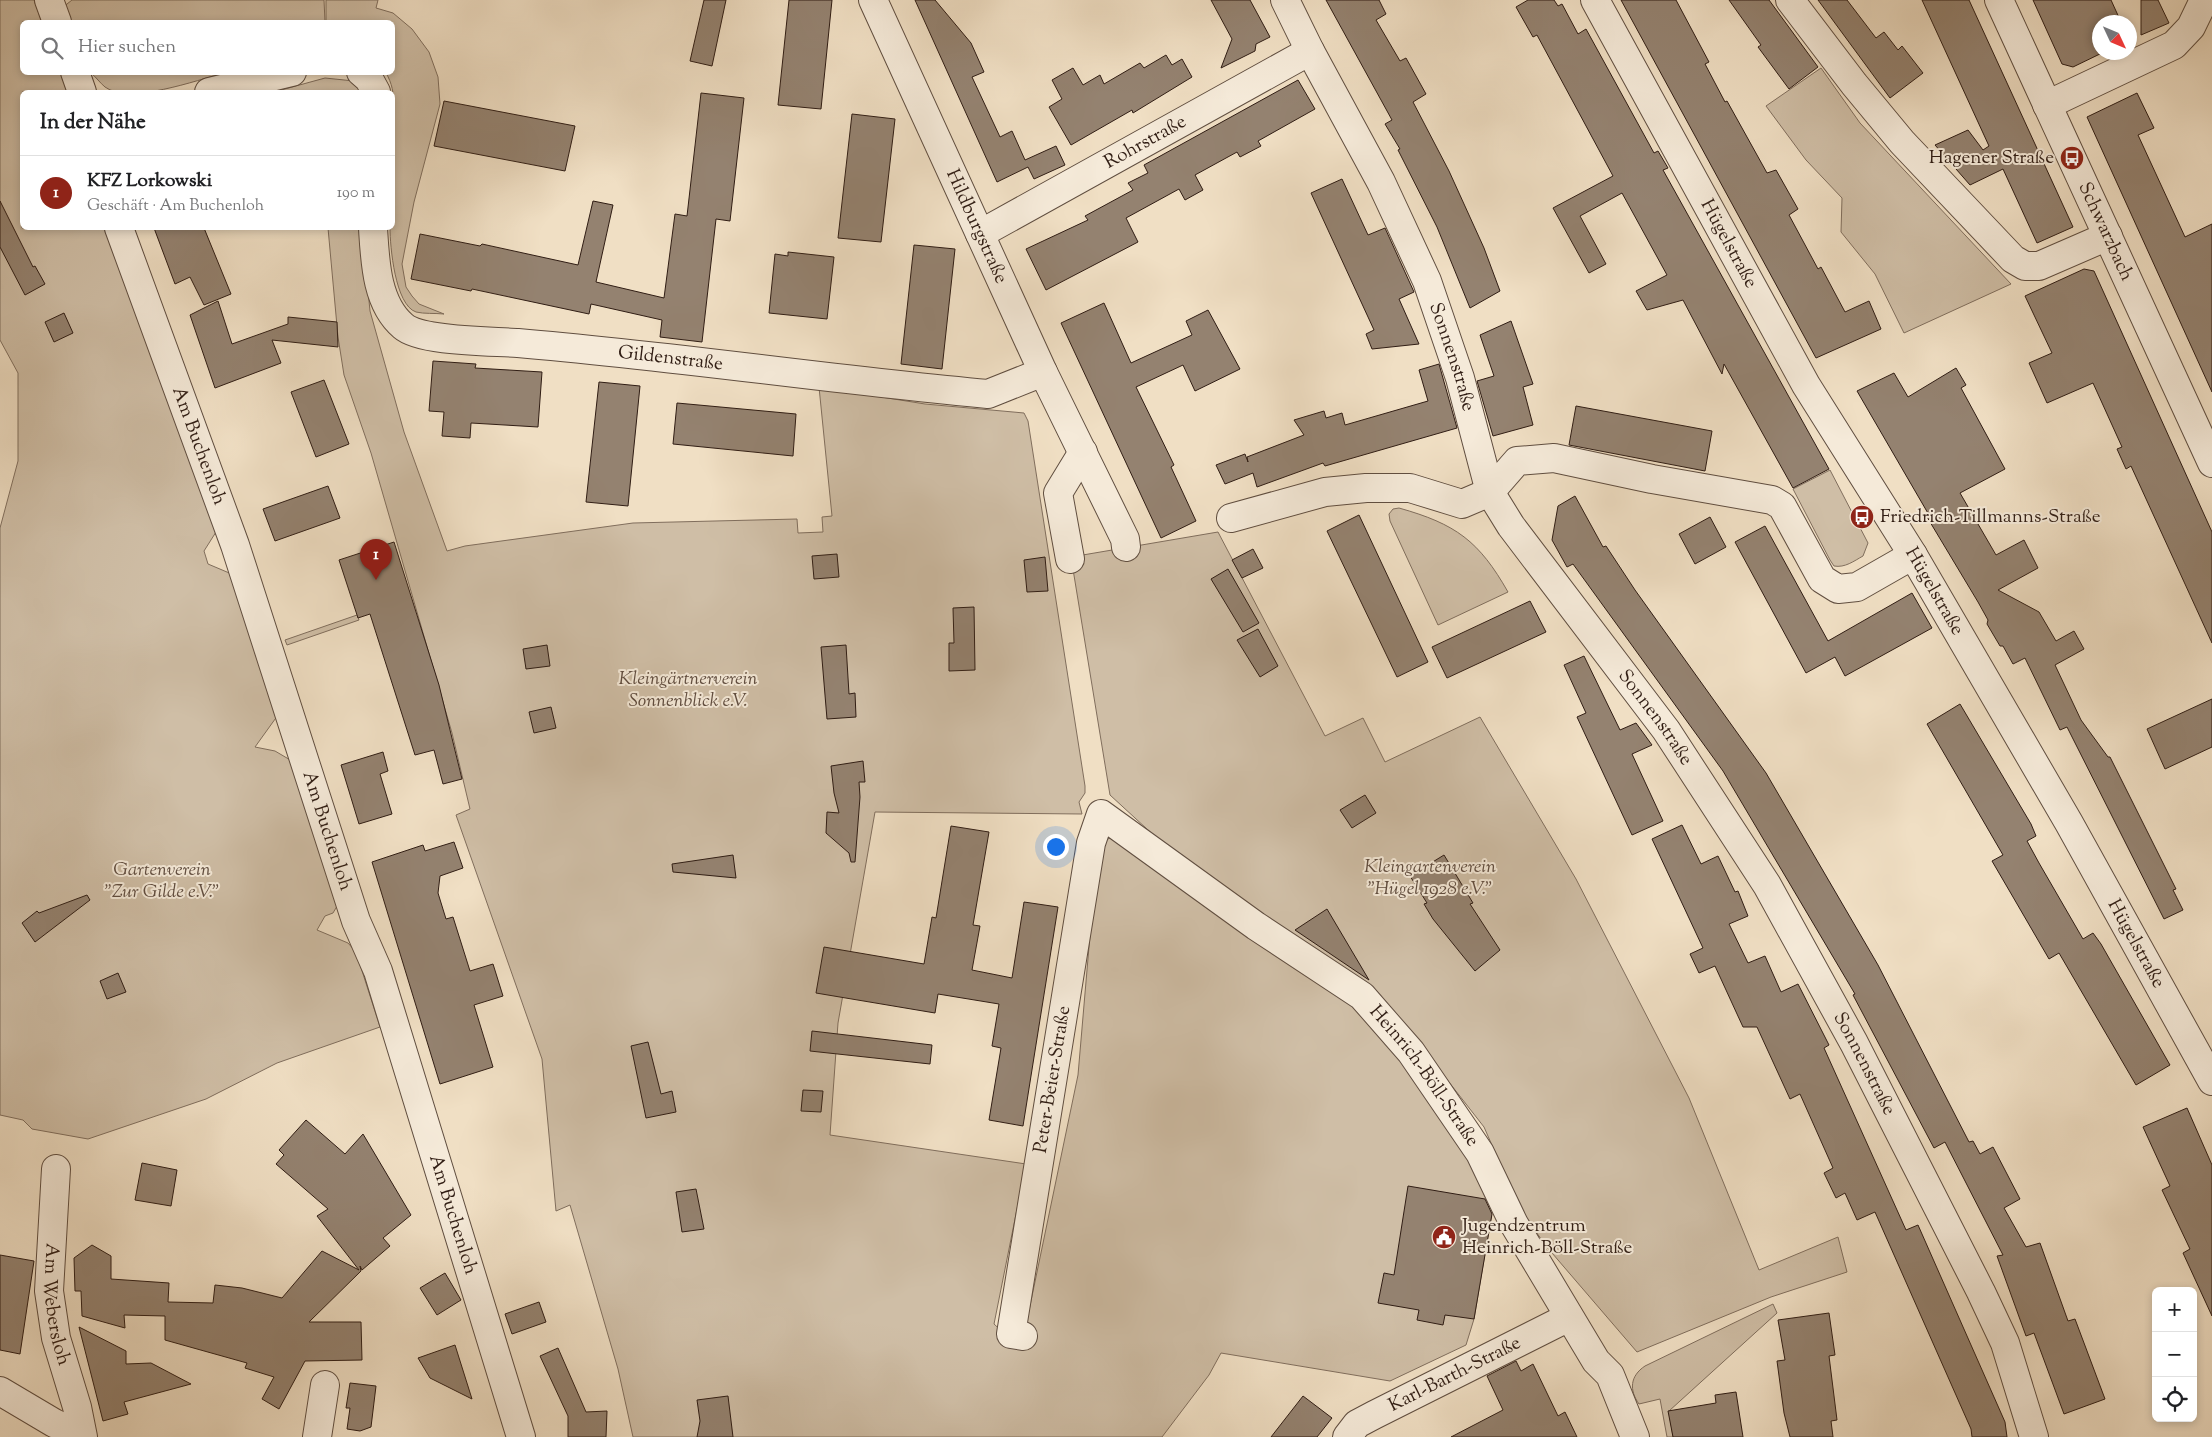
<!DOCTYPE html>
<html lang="de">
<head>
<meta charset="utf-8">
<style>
  :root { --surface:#fff; --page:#f6f6f6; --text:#202124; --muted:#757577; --line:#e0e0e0; --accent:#8f2418 }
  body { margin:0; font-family:"Sorts Mill Goudy",serif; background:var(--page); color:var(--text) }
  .controls { position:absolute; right:15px; bottom:15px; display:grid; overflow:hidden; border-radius:8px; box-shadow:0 2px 8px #0003 }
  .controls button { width:45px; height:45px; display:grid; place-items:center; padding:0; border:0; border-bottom:1px solid var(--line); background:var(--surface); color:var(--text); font:25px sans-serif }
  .compass { position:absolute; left:2092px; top:15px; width:45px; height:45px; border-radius:50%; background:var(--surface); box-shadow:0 2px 8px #0003; rotate:134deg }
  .you { position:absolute; left:1055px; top:846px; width:18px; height:18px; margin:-12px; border:4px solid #fff; border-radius:50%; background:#1a73e8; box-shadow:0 0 0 8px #1a73e833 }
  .badge { display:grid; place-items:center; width:32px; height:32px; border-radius:50%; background:var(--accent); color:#fff; font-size:16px; font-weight:700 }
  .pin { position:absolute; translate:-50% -41px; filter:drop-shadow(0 1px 2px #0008) }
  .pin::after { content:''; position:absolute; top:26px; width:18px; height:15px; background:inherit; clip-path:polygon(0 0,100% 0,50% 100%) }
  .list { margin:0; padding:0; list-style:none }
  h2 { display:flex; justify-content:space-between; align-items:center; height:65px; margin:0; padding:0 20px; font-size:21px }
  h2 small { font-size:16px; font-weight:400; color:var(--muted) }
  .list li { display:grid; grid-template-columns:32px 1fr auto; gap:15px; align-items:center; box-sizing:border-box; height:75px; padding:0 20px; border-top:1px solid var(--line) }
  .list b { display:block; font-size:19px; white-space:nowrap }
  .list p { margin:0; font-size:16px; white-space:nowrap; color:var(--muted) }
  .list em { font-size:16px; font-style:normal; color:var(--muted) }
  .icon { flex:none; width:28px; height:28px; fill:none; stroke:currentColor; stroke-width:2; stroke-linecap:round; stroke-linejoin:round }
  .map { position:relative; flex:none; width:2212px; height:1437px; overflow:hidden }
  .search { position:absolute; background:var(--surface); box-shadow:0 2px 8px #0003; left:20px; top:20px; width:375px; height:55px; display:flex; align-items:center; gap:12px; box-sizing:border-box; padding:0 18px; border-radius:8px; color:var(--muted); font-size:19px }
  .panel { position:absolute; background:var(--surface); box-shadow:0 2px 8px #0003; left:20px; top:90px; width:375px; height:140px; border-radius:8px }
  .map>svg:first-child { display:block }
  .green { fill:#cfbea6; stroke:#806e5d }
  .building { fill:#948270; stroke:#301d14 }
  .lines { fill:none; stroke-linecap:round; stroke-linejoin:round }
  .minor-casing { stroke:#604e40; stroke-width:30 }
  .minor { stroke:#f5ead9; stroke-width:28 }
  .labels { text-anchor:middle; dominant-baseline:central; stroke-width:4; stroke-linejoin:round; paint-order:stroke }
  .street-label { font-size:19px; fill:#301d14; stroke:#f5ead9 }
  .poi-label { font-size:19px; fill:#301d14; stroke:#f5ead9; text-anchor:start }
  .park-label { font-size:19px; font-style:italic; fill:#604d40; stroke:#f5ead9 }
</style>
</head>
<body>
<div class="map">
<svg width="2212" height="1437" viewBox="0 0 2212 1437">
  <rect width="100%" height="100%" fill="#f0dfc4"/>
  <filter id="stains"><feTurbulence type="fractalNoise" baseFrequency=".004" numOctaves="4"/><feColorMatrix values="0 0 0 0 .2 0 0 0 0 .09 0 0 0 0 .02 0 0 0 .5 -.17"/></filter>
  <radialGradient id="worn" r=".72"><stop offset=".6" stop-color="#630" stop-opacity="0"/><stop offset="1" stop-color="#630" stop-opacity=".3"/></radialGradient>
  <g class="green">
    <path d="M0 0H34L42 22H22V72L61 73 69 92H22V228H106L216 532 204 551 208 564 234 575 278 715 255 747 275 751 292 761 340 901 333 913 325 916 317 930 348 943 356 952 380 1027 277 1063 206 1099 88 1139 32 1129 23 1120 0 1115V528L18 461V373L0 340Z"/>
    <path d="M72 0H324L325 22H69L62 8Z"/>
    <path d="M326 0H378L376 8 393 13 412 29 429 52 438 77 440 104 414 202 402 264 406 287 412 296 419 304 444 314C435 313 424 314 416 312 395 305 390 246 390 228H392C392 198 392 168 392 138 393 115 398 93 386 73L392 72V22H326Z"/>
    <path d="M1821 68 1860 123 2011 284 1904 333 1875 274 1841 232 1842 198 1806 160 1766 106Z"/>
    <path d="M91 73H224C197 80 129 105 105 87 100 83 96 77 91 73Z"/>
    <path d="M325 78 354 81 364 92H274Z"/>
    <path d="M328 228H362L370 311 404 432 447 551 465 546 633 523 797 519 798 533 823 532 822 517 832 516 819 387 925 404 1024 413 1028 421 1085 786V793L1079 802 1082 814 875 812 838 1023 830 1135 1026 1164 994 1324 1021 1349 1078 1075 1098 842 1117 836 1347 995 1416 1073 1494 1200 1474 1319 1466 1345 1390 1381 1221 1353 1209 1375 1162 1437H633L618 1369 570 1205 556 1211 542 1059 456 815 470 809 452 733 371 453 344 375 338 337Z"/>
    <path d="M1830 470 1868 543 1863 556C1854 561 1845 568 1834 566L1830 560 1793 489Z"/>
    <path d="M1399 508C1456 524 1479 541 1508 592L1438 625 1390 521 1389 514 1393 509Z"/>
    <path d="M1218 532 1325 736 1363 718 1385 762 1480 717 1576 879 1689 1098 1759 1270 1838 1237 1847 1272 1771 1297 1637 1352 1546 1246 1520 1209 1484 1127 1423 1049 1260 913 1160 841 1110 795 1071 557Z"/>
    <path d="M357 615 359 620 287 645 285 640Z"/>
    <path d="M1773 1304 1777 1313 1669 1411 1673 1437H1667L1660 1399 1639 1404C1629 1390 1630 1376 1645 1366Z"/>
  </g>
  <g class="building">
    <path d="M704 0H726L712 66 690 61Z"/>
    <path d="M789 0H832L821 109 778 105Z"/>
    <path d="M915 0H935L971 43 984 72 972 77 1000 137 1012 131 1025 160 1056 146 1065 165 1034 179 1028 167 997 182Z"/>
    <path d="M1211 0H1250L1270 37 1256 44 1255 51 1221 68 1232 39Z"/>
    <path d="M1326 0H1379L1386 14 1376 20 1400 61 1406 58 1426 94 1413 102 1449 171 1484 248 1500 291 1470 308 1437 227 1398 150 1400 149 1385 124 1392 120Z"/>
    <path d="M1528 0H1554L1558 6 1562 4 1578 34 1586 29 1654 153 1658 151 1668 168 1663 170 1829 469 1793 488 1724 364 1722 374 1683 300 1647 310 1636 291 1667 275 1622 193 1580 216 1606 264 1589 273 1553 208 1613 176 1537 35 1533 37 1516 7Z"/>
    <path d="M1621 0H1676L1709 62 1705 64 1725 102 1727 101 1767 173 1776 170 1798 209 1789 215 1818 269 1821 267 1845 312 1869 301 1881 329 1816 358Z"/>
    <path d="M1729 0H1769L1818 67 1789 89 1758 47 1761 45Z"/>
    <path d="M1818 0H1847L1876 38 1884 32 1898 50 1902 46 1923 73 1890 98Z"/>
    <path d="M1922 0H1969L2073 227 2037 243 2003 169 1970 185 1935 145 1968 130 1983 150 1989 146Z"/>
    <path d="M2033 0H2111L2121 22H2100V52H2104L2073 67 2062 64Z"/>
    <path d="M2141 0H2158L2169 23 2141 35Z"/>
    <path d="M1166 55 1172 65 1182 59 1192 77 1133 113 1132 110 1071 145 1049 107 1062 99 1052 80 1073 68 1083 85 1100 75 1104 84 1140 63 1144 68Z"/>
    <path d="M1298 80 1315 109 1258 141 1261 146 1240 157 1237 152 1195 175 1203 190 1185 200 1179 189 1126 218 1138 242 1046 290 1026 249 1088 220 1085 216 1133 190 1128 183 1148 173 1144 165Z"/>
    <path d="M701 93 744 98 730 221 716 219 702 342 660 337 662 320 591 304 589 314 472 289 471 291 411 279 420 234 480 246 482 244 578 265 593 201 613 205 596 282 664 298 675 214 687 216Z"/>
    <path d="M2137 93 2154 128 2138 135 2185 237 2212 224V392L2087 117Z"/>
    <path d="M444 101 575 126 565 171 434 146Z"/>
    <path d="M852 114 895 119 881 242 838 238Z"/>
    <path d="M1342 179 1368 235 1385 228 1414 292 1399 299 1419 344 1372 349 1366 334 1374 330 1311 193Z"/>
    <path d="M0 201 33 267 35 266 45 284 25 295 0 247Z"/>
    <path d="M154 228H204L231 294 204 305 190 277 175 284Z"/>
    <path d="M914 245 955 249 942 369 901 364Z"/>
    <path d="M788 252 834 257 827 319 769 313 775 254 788 256Z"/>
    <path d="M2084 269 2094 271 2212 532V643L2131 466 2126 469 2117 449 2122 447 2093 383 2047 403 2029 363 2052 353 2025 296Z"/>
    <path d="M218 301 232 344 288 324V317L337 322 338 347 272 340 281 363 215 388 190 315Z"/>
    <path d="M1104 303 1131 363 1192 335 1186 321 1208 310 1240 369 1195 391 1183 365 1136 387 1174 465 1171 467 1196 521 1161 538 1061 323Z"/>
    <path d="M64 313 73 333 54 342 45 322Z"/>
    <path d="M1511 321 1533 384 1523 387 1533 425 1493 436 1477 381 1494 376 1480 335Z"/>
    <path d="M433 361 476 364 475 368 542 372 538 427 471 423 470 438 442 436 444 412 429 411Z"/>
    <path d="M1439 364 1457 428 1325 466 1323 463 1257 487 1253 473 1225 484 1216 465 1245 454 1248 462 1247 457 1304 435 1294 420 1324 411 1326 418 1342 413 1345 425 1428 401 1419 370Z"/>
    <path d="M1956 368 1966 385 1961 388 2005 469 1960 493 1996 555 2024 540 2038 568 1998 590 2039 612 2056 641 2074 631 2084 649 2055 665 2081 720 2108 757H2110L2176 889 2173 890 2183 910 2164 919 2067 727 2060 730 2025 658 2013 664 2003 646H2000L1987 624 1988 620 1978 602 1927 517 1929 515 1857 391 1894 373 1908 397Z"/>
    <path d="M324 380 349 444 316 457 291 392Z"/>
    <path d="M599 382 640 386 628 506 586 502Z"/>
    <path d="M677 403 796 414 793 456 673 444Z"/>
    <path d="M1576 406 1712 431 1705 471 1569 445Z"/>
    <path d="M328 486 340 518 275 541 263 509Z"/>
    <path d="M1575 496 1603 547 1606 546 1635 590 1766 773 1878 965 1969 1142 1973 1141 1980 1154 1993 1147 2020 1199 2004 1208 2026 1247 2040 1243 2068 1321 2075 1319 2105 1399 2064 1414 2034 1333 2026 1336 1997 1256 2003 1255 1945 1142 1934 1148 1853 995 1855 994 1723 771 1573 564 1567 567 1552 540 1558 506Z"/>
    <path d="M1359 515 1428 662 1397 677 1327 531Z"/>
    <path d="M1710 517 1726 547 1695 564 1679 534Z"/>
    <path d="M1765 526 1828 641 1912 593 1932 628 1845 676 1835 657 1806 673 1735 542Z"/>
    <path d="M394 542 439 685 462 779 443 784 434 750 415 755 370 614 358 618 339 560Z"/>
    <path d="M1253 549 1263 568 1242 578 1232 560Z"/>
    <path d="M837 554 839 577 814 579 812 556Z"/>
    <path d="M1045 557 1048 591 1027 592 1024 560Z"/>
    <path d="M1228 569 1259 623 1243 632 1211 579Z"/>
    <path d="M1530 601 1546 632 1447 678 1432 647Z"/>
    <path d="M974 607 975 670 949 671V643H954L953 608Z"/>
    <path d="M1258 629 1278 666 1260 677 1237 640Z"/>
    <path d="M547 645 550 666 526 669 523 649Z"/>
    <path d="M846 645 849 694 855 693 856 717 827 719 821 647Z"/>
    <path d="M1584 656 1620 730 1636 723 1652 745 1632 754 1663 821 1632 835 1577 717 1586 713 1564 665Z"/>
    <path d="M2212 699V747L2165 769 2147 729Z"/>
    <path d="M1960 704 2031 824 2036 836 2027 841 2039 863 2083 939 2093 933 2101 944 2170 1065 2136 1085 2059 953 2049 959 2013 897 1992 861 2003 855 1927 724Z"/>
    <path d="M551 707 556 728 534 733 529 712Z"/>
    <path d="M383 752 388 771 380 774 392 814 359 824 341 765Z"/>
    <path d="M863 761 865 782H859L860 797 855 862H851L849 853 826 833 827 812 839 813 834 793 831 766Z"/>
    <path d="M1365 795 1376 813 1352 828 1340 810Z"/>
    <path d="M1682 825 1701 864 1718 856 1735 892 1738 891 1748 916 1729 924 1748 963 1765 956 1781 992 1798 984 1829 1045 1824 1048 1906 1230 1918 1225 2005 1422 2007 1437H1972L1971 1429 1875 1212 1857 1220 1845 1193 1836 1198 1824 1173 1833 1168 1800 1094 1790 1099 1757 1027H1743L1715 966 1699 973 1690 954 1703 948 1652 839Z"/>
    <path d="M951 826 989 832 973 925 980 926 972 970 1012 978 1024 902 1058 907 1023 1126 989 1120 1001 1048 992 1046 999 1004 938 994 935 1013 816 993 824 947 924 964 932 917 936 918Z"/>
    <path d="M454 842 463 868 440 876 438 893 446 919 453 917 470 971 493 964 503 996 474 1005 493 1067 440 1084 372 862 423 845 425 851Z"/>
    <path d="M733 855 736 878 673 872 672 864Z"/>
    <path d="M1444 855 1473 903 1470 904 1500 950 1475 971 1433 919 1424 904 1427 903 1410 876Z"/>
    <path d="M87 895 90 900 35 942 22 923 37 911 39 913Z"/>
    <path d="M1327 909 1369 980 1295 930Z"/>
    <path d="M118 973 126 992 107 999 100 981Z"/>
    <path d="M812 1031 932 1045 930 1064 810 1051Z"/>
    <path d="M648 1042 661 1094 672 1091 676 1112 646 1118 631 1046Z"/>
    <path d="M803 1090 823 1091 821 1112 801 1111Z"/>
    <path d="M2187 1108 2212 1165V1316L2183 1253 2190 1249 2162 1190 2170 1186 2143 1127Z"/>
    <path d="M306 1120 345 1154 363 1134 411 1215 383 1238 390 1246 362 1270 360 1266 361 1271 309 1322H361L362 1360 305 1361 279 1409 262 1399 274 1377 245 1368 247 1363 165 1340V1316L124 1315 125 1328 82 1316 81 1291H75L74 1258 92 1245 111 1256V1279L169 1283 168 1302 213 1303 215 1285 242 1288 282 1298 322 1251 359 1270 317 1216 328 1209 276 1164 284 1155 279 1150Z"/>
    <path d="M142 1163 177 1170 171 1206 135 1200Z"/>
    <path d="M1408 1186 1485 1199 1492 1214 1474 1319 1445 1315 1443 1325 1417 1320 1419 1310 1378 1303 1384 1273 1394 1275Z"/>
    <path d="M696 1189 704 1229 682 1232 676 1192Z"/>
    <path d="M0 1255 34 1261 20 1354 0 1350Z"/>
    <path d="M445 1273 461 1300 437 1315 420 1288Z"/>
    <path d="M539 1302 546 1322 512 1334 505 1314Z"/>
    <path d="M1829 1313 1835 1355 1829 1356 1837 1420 1831 1421 1833 1437H1790L1784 1413 1777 1361 1785 1360 1778 1320Z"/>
    <path d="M79 1327 126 1351V1364L151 1363 191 1384 124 1402 128 1414 103 1421Z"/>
    <path d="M455 1345 472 1399 430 1378 418 1358Z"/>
    <path d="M558 1348 586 1412 607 1411 606 1437H568V1416L540 1356Z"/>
    <path d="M1516 1361 1521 1371 1533 1364 1558 1416 1565 1412 1577 1437H1451L1503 1410 1487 1376Z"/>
    <path d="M350 1383 376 1386 371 1427 360 1431 347 1429 350 1408H346Z"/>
    <path d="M1736 1392 1743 1437H1673L1668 1411 1716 1403 1715 1395Z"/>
    <path d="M728 1396 733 1437H697L700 1421 697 1400Z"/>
    <path d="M1303 1396 1332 1418 1317 1437H1271Z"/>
  </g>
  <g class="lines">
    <g class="minor-casing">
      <g id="minor">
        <path d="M49 0 57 22"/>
        <path id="s1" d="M873 0 1043 372 1125 539 1126 547"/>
        <path id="s2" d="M1285 0 1310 51 1381 182 1427 281 1460 378 1490 492 1511 526 1666 730 1767 885 1854 1043 1981 1292 2005 1343 2034 1437"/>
        <path id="s3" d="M1595 0 1806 385 1913 555 2069 823 2212 1081"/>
        <path d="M1790 0 1854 84 1902 142 2013 259 2025 266H2039L2108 236"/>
        <path id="s4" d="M1999 0 2212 463"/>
        <path d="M75 72 82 92"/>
        <path d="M361 72 369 79 376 92"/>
        <path d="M209 92 292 72"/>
        <path d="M2047 105 2174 45 2191 27 2204 0"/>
        <path id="s5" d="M119 228 235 545 356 921 378 971 521 1437"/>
        <path id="s6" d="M373 228C375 260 376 303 403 326 421 342 492 341 518 343 675 356 831 380 988 394L1043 372"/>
        <path id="s7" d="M980 234 1310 51"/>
        <path d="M1231 518 1325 492 1366 488H1410L1462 504 1490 492 1517 461 1554 458 1652 479 1772 500 1782 506 1822 579 1838 589 1857 587 1913 555"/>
        <path d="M1070 559 1058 493 1083 452"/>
        <path id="s8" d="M56 1169 49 1291 56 1338 77 1407 83 1437"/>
        <path id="s9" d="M1023 1336 1011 1334 1091 843 1101 814 1256 926 1362 996 1411 1052 1480 1153 1514 1224 1596 1361 1610 1375 1635 1437"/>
        <path d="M0 1391 54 1423 82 1436"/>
        <path d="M317 1437 325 1385"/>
        <path id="s10" d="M1347 1437 1357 1424 1374 1415 1569 1317"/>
      </g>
    </g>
    <use href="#minor" class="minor"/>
  </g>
  <defs>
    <g id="bus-disc" transform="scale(1.25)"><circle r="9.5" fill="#8f2418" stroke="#f5ead9"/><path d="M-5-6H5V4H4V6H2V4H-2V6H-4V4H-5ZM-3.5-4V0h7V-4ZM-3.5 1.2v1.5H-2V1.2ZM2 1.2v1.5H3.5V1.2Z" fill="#fff"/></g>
    <g id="civic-disc" transform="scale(1.25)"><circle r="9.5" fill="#8f2418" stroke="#f5ead9"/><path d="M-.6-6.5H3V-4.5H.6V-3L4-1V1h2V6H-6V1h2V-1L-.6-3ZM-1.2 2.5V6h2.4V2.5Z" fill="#fff"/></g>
  </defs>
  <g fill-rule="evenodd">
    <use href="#bus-disc" x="2072" y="158"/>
    <use href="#bus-disc" x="1862" y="517"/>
    <use href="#civic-disc" x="1444" y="1237"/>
  </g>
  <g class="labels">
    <g class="street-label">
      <text stroke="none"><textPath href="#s7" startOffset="189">Rohrstraße</textPath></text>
      <text stroke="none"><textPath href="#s1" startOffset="249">Hildburgstraße</textPath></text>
      <text stroke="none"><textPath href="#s4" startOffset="255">Schwarzbach</textPath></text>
      <text stroke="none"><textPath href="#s3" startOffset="278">Hügelstraße</textPath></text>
      <text stroke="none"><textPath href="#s2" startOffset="395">Sonnenstraße</textPath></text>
      <text stroke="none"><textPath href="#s6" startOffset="376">Gildenstraße</textPath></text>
      <text stroke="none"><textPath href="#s5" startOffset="232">Am Buchenloh</textPath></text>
      <text stroke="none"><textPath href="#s3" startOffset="682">Hügelstraße</textPath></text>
      <text stroke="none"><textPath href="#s2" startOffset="815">Sonnenstraße</textPath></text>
      <text stroke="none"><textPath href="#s5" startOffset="638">Am Buchenloh</textPath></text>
      <text stroke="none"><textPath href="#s3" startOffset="1088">Hügelstraße</textPath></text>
      <text stroke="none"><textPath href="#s2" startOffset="1220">Sonnenstraße</textPath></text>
      <text stroke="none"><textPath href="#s9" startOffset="960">Heinrich-Böll-Straße</textPath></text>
      <text stroke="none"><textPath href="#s9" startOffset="270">Peter-Beier-Straße</textPath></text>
      <text stroke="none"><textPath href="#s5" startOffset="1042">Am Buchenloh</textPath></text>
      <text stroke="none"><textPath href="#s8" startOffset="136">Am Webersloh</textPath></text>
      <text stroke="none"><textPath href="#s10" startOffset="126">Karl-Barth-Straße</textPath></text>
    </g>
    <g class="poi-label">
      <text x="2054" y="158" text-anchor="end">Hagener Straße</text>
      <text x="1880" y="517">Friedrich-Tillmanns-Straße</text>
      <text x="1462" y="1226">Jugendzentrum<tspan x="1462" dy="22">Heinrich-Böll-Straße</tspan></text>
    </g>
    <g class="park-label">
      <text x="688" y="679">Kleingärtnerverein<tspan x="688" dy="22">Sonnenblick e.V.</tspan></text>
      <text x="1430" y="867">Kleingartenverein<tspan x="1430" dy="22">"Hügel 1928 e.V."</tspan></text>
      <text x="162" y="870">Gartenverein<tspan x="162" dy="22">"Zur Gilde e.V."</tspan></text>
    </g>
  </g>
  <rect width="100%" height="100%" filter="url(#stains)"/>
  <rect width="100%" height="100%" fill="url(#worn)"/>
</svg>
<div class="controls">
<button>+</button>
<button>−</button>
<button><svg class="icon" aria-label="locate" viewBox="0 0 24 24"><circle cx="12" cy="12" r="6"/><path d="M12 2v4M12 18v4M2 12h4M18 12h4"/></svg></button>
</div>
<svg class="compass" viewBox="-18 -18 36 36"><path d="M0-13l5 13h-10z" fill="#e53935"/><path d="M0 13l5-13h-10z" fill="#757577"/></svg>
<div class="you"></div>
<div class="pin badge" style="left:376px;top:580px">1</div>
<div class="search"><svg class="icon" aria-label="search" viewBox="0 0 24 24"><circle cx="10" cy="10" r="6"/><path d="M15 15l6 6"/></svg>Hier suchen</div>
<section class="panel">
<h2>In der Nähe<small></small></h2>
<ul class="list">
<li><span class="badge">1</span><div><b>KFZ Lorkowski</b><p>Geschäft · Am Buchenloh</p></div><em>190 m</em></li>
</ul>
</section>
</div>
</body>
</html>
